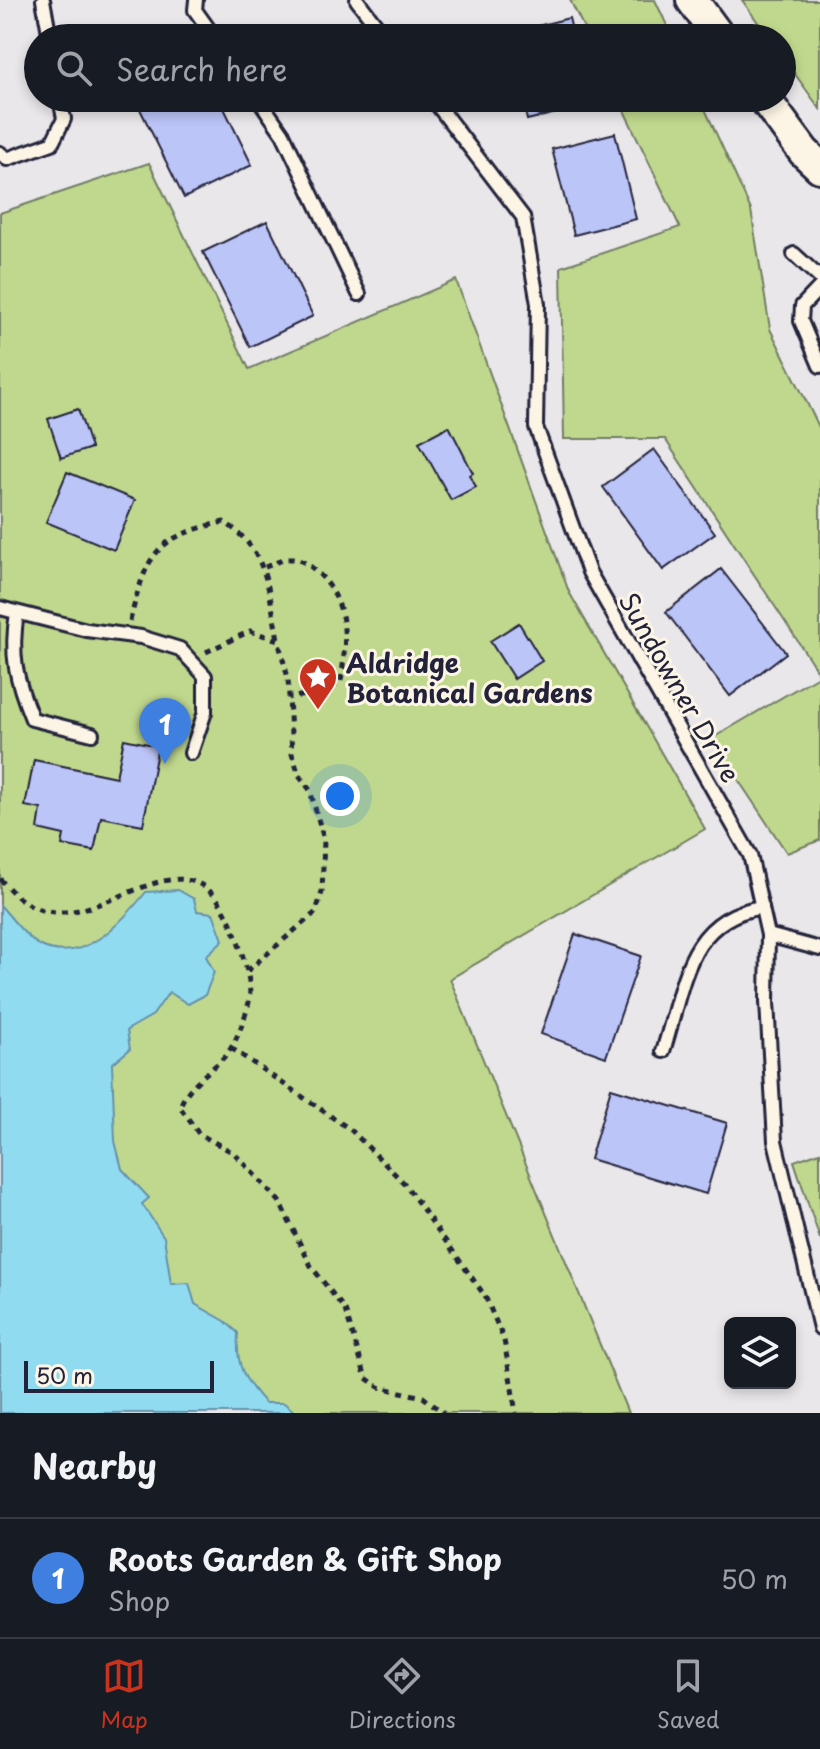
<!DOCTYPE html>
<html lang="en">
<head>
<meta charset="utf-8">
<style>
  :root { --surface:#171b24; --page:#20242c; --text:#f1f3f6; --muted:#9ea1a6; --line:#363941; --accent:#c8321e }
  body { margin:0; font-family:"Playpen Sans",sans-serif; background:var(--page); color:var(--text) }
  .controls { position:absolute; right:24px; bottom:24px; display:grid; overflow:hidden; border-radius:12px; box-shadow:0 4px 12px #0003 }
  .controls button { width:72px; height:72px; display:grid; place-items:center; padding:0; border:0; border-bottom:2px solid var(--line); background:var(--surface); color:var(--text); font:40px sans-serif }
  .scale { position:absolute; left:24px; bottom:20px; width:190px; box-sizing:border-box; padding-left:8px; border:4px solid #22223b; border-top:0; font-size:22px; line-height:28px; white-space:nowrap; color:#22223b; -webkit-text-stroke:6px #fcf5e5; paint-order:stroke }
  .you { position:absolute; left:340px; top:796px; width:28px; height:28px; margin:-20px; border:6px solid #fff; border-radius:50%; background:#1a73e8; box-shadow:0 0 0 12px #1a73e833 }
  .badge { display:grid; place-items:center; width:52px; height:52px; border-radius:50%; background:var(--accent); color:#fff; font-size:26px; font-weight:700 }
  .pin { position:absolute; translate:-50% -66px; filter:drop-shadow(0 2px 4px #0008) }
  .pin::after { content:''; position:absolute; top:42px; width:28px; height:24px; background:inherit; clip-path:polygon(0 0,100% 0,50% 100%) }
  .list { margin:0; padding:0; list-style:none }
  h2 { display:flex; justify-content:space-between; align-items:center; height:104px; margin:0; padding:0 32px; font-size:34px }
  h2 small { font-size:26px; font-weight:400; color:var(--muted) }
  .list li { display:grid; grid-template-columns:52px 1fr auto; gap:24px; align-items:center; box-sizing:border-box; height:120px; padding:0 32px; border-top:2px solid var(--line) }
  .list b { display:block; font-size:30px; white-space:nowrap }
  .list p { margin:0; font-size:26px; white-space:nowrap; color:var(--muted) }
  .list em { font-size:26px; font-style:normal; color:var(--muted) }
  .icon { flex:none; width:44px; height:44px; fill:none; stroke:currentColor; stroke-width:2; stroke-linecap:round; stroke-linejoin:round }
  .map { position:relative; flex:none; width:820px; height:1413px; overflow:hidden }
  .search { position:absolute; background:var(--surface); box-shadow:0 4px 12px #0003; left:24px; right:24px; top:24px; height:88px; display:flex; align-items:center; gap:20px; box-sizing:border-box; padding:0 28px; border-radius:44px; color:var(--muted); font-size:30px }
  .sheet { height:224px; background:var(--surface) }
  nav { display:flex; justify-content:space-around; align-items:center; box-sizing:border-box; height:112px; border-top:2px solid var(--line); background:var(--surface); font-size:22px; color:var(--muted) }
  nav a { display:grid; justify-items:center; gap:4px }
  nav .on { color:var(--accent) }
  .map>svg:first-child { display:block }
  .green { fill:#c0d88e; stroke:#717d64; stroke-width:2 }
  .water { fill:#91dbf1; stroke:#6591a8; stroke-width:2 }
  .building { fill:#bcc5f7; stroke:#22223b; stroke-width:2 }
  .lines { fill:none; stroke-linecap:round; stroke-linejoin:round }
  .service-casing { stroke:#22223b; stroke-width:18 }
  .tertiary-casing { stroke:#22223b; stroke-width:36 }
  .path { stroke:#22223b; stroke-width:5; stroke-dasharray:6 6; stroke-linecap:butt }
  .service { stroke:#fcf5e5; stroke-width:12 }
  .tertiary { stroke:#fcf5e5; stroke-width:30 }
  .labels { text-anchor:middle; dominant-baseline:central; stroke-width:6; stroke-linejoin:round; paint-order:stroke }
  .poi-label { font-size:26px; font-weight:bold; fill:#22223b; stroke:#fcf5e5; text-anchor:start }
  .street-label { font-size:26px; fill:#22223b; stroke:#fcf5e5 }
</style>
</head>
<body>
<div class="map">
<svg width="820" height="1413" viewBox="0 0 820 1413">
  <rect width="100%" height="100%" fill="#e9e7ea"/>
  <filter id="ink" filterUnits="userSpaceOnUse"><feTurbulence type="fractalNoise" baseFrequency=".0125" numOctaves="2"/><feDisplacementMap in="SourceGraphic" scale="16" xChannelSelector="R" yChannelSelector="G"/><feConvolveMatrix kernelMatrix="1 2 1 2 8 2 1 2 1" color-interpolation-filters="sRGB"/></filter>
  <g filter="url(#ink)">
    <g class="green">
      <path d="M570 0H655L673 38H589Z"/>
      <path d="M742 0H820V109L782 56V38H769Z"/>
      <path d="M618 98H700L751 210 770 329 820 429V675L665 439H564L561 267 680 227Z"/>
      <path d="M149 163 249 369 456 280 569 592 705 829 450 979 628 1413H0V213Z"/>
      <path d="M820 675V840L787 853 711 739Z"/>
      <path d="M820 1152V1239L794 1161Z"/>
    </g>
    <path class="water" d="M178 890 194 899 197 911 213 913 223 940 206 956 214 972 205 995 188 1004 169 992 153 1015 127 1030 130 1049 112 1064 115 1141 122 1169 149 1198 142 1204 164 1237 171 1284 189 1283 195 1304 225 1321 238 1333C236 1366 243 1379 265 1403H284L296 1413H0V905C11 917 25 937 39 945 83 967 122 922 146 892Z"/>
    <g class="building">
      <path d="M569 18 574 38H507L506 34Z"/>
      <path d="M148 98H219L252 165 184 198 137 103Z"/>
      <path d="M522 98H589L590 105 527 120Z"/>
      <path d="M615 133 636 219 574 235 552 149Z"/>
      <path d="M267 221 313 316 250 347 203 252Z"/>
      <path d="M78 409 91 448 61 458 48 419Z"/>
      <path d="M449 426 473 473 470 475 476 487 451 500 419 442Z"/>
      <path d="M654 449 715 533 663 570 603 487Z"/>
      <path d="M67 472 135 500 114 550 46 522Z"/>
      <path d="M721 569 786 653 730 696 666 612Z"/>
      <path d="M519 623 542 661 514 679 490 641Z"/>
      <path d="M124 739 158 746 143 825 101 817 94 851 62 845 64 835 38 829 41 809 25 806 34 760 116 777Z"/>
      <path d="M575 934 641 956 606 1057 541 1034Z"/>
      <path d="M611 1088 727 1123 706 1194 590 1159Z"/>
    </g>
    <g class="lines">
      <g class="service-casing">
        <g id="service">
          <path d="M43 0 50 38"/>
          <path d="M196 0 195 10 215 38"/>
          <path d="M357 0 386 38"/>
          <path d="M258 98 283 134 359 294"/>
          <path d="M432 98 523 217 538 304 536 427 589 572 750 855 768 935 767 1002 775 1141 820 1328"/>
          <path d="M0 153 7 159 52 143 64 119 60 98"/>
          <path d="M794 254 820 278"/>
          <path d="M820 287 802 306 801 321 820 366"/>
          <path d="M0 608 87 630 141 637 180 649 205 676V712L191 753"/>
          <path d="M17 613C10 655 16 680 32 719L92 734"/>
          <path d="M768 935 820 949"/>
          <path d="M663 1051C684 988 685 919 762 907"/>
        </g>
      </g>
      <g class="tertiary-casing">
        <g id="tertiary">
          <path d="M692 0 720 38"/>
          <path d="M764 98 804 152 820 167"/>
        </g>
      </g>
      <g class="path">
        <path d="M265 567C272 565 281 559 288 559 300 558 308 564 316 571 349 601 347 640 341 681L328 691 289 698"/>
        <path d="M130 621C147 554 154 537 224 522 269 551 268 591 278 639"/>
        <path d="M206 652 250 631 278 640 288 678 292 754 299 775 310 790 324 840 322 892 316 912 246 972"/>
        <path d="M0 879C11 891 23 904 39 909 111 932 191 816 234 931 241 951 253 980 249 1002 246 1015 238 1037 231 1048 216 1071 189 1080 180 1107L199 1134 234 1153 279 1201 311 1266 345 1310 366 1378 379 1387 423 1397 444 1413"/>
        <path d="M231 1048 351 1130 404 1183 485 1296 504 1340 516 1413"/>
      </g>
      <use href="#service" class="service"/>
      <use href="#tertiary" class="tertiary"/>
    </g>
  </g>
  <defs>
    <g id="sight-pin" transform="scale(2)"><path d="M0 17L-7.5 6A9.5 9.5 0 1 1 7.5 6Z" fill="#c8321e" stroke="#fcf5e5"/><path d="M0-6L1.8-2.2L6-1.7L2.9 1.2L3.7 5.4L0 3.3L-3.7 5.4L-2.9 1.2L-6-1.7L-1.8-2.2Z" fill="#fff"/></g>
  </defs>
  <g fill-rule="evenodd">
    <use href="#sight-pin" x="318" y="677"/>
  </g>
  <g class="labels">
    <g class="poi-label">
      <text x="346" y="662">Aldridge<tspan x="346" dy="30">Botanical Gardens</tspan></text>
    </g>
    <g class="street-label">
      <text transform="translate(680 687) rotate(60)">Sundowner Drive</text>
    </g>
  </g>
</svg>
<div class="controls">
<button><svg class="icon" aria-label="layers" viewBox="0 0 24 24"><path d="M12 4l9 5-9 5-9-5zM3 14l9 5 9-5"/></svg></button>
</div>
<div class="scale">50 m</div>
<div class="you"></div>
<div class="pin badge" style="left:165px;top:764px;background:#3f7fe0">1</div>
<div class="search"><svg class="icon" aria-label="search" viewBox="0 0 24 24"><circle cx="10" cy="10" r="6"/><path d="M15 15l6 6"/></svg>Search here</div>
</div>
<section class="sheet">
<h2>Nearby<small></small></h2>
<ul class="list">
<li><span class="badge" style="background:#3f7fe0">1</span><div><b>Roots Garden &amp; Gift Shop</b><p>Shop</p></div><em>50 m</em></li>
</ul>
</section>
<nav>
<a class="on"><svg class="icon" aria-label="map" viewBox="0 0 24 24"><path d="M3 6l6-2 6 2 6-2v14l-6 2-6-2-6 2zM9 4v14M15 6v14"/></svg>Map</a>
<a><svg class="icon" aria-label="directions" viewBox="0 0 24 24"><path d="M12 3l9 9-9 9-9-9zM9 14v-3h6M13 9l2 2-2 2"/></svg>Directions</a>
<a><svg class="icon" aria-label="saved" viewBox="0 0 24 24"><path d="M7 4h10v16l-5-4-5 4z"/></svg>Saved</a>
</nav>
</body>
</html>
